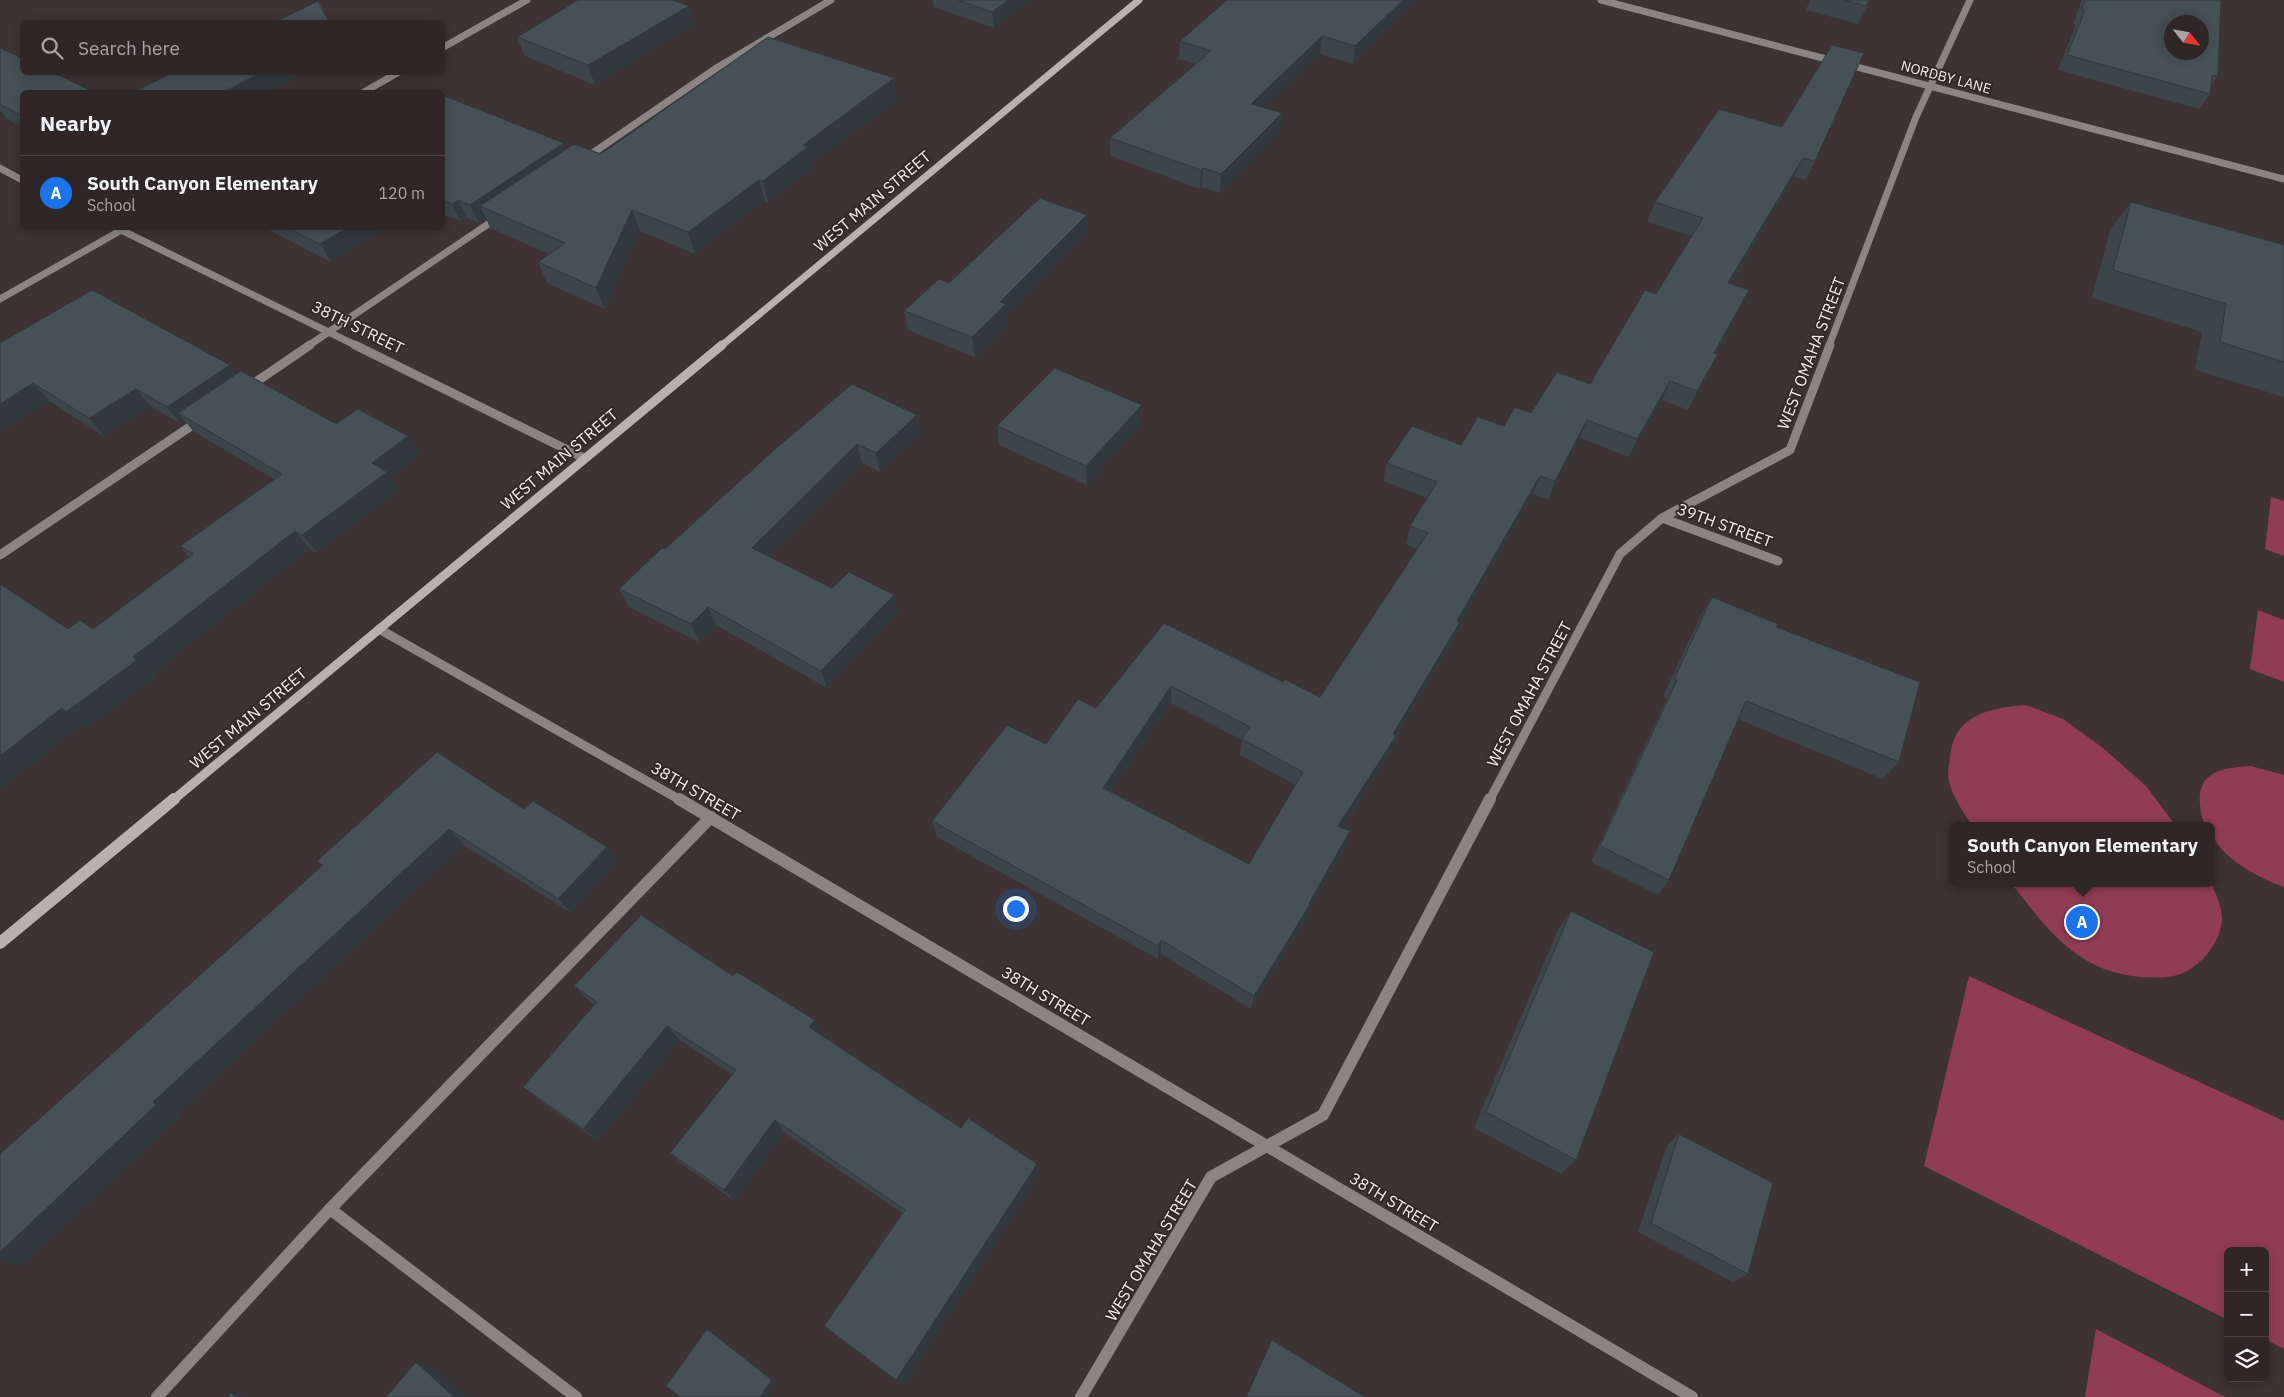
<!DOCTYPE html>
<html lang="en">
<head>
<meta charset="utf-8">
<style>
  :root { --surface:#2e2627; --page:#362e2f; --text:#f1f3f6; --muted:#a7a5a7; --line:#494344; --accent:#1a73e8 }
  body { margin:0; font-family:"IBM Plex Sans",sans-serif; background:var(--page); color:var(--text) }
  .controls { position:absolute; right:15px; bottom:15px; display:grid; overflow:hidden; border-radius:8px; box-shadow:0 2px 12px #0003 }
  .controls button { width:45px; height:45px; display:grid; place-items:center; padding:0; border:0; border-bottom:1px solid var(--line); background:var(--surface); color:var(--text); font:25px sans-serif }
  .compass { position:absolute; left:2164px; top:15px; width:45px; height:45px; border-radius:50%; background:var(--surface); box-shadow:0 2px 12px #0003; rotate:121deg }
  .you { position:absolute; left:1015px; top:908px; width:18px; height:18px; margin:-12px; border:4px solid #fff; border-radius:50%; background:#1a73e8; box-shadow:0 0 0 8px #1a73e833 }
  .badge { display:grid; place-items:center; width:32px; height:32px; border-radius:50%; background:var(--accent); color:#fff; font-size:16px; font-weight:700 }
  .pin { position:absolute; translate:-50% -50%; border:2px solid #fff; box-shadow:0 1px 5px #0006 }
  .popup { position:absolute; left:1950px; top:822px; width:265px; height:65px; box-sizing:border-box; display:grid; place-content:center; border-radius:8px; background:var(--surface); filter:drop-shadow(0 1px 4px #0005); font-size:16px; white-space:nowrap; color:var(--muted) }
  .popup b { font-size:19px; color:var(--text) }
  .popup::after { content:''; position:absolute; left:50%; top:100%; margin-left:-10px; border:10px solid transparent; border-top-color:var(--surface) }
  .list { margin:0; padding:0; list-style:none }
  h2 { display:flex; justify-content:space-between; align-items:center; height:65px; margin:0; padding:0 20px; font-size:21px }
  h2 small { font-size:16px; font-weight:400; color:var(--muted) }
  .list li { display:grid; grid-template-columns:32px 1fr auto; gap:15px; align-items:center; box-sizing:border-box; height:75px; padding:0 20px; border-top:1px solid var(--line) }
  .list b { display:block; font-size:19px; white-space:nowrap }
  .list p { margin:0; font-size:16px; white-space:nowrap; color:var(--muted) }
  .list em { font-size:16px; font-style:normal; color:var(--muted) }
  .icon { flex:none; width:28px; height:28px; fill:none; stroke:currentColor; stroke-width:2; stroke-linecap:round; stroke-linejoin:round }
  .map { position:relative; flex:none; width:2284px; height:1397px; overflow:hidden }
  .search { position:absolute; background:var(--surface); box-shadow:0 2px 12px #0003; left:20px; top:20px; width:425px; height:55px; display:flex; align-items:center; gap:12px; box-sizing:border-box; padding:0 18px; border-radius:8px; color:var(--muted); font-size:19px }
  .panel { position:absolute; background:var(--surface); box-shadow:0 2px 12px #0003; left:20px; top:90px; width:425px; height:140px; border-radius:8px }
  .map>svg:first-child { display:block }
  .green { fill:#913c57 }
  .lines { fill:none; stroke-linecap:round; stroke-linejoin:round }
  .lane-far1 { stroke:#8a8485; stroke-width:7 }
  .lane { stroke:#8a8485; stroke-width:9 }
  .street-far2 { stroke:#8a8485; stroke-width:7 }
  .street-far1 { stroke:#8a8485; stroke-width:9 }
  .street { stroke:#8a8485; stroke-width:12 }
  .secondary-far2 { stroke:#bab0b2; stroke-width:7 }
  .secondary-far1 { stroke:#bab0b2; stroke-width:9 }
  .secondary { stroke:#bab0b2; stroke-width:12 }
  .wall { fill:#3c4649; fill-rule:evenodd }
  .shaded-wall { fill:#31393c }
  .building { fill:#465155; stroke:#31393c; fill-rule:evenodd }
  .labels { text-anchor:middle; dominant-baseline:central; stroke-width:4; stroke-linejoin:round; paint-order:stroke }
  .far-street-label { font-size:14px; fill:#f3eced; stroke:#33282a }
  .street-label { font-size:16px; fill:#f3eced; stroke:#33282a }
</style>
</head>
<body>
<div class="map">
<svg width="2284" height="1397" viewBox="0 0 2284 1397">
  <rect width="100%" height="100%" fill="#3d3234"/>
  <g class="green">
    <path d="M2271 497 2284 501V556L2265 549Z"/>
    <path d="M2258 610 2284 620V682L2250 669Z"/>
    <path d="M2026 705 2063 719 2103 748 2146 786 2176 826H1972C1964 813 1953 797 1949 782 1947 775 1949 765 1950 758 1953 715 1989 708 2026 705Z"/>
    <path d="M2251 766 2284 775V887C2261 879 2211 854 2211 826L2204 824C2191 779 2208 768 2251 766Z"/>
    <path d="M2011 883H2211C2216 894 2222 907 2222 919 2221 944 2197 972 2173 976 2148 980 2118 976 2095 965 2058 947 2036 914 2011 883Z"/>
    <path d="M1969 976 2284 1121V1349L2265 1339V1251H2228V1320L1924 1166Z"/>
    <path d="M2096 1329 2225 1397H2085Z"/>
  </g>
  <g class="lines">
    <g class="lane-far1">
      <path d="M584 159 718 67 831 0"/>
      <path d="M308 346 500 216"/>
    </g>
    <g class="lane">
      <path d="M247 388 310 345"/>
      <path d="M0 555 200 420"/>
    </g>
    <g class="street-far2">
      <path d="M1601 0 2284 179"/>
      <path d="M442 48 527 0"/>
      <path d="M364 92 399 72"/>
      <path d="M0 168 22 180"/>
      <path d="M117 228 357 346"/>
      <path d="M0 299 125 228"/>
      <path d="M1829 346 1916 117 1970 0"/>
    </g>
    <g class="street-far1">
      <path d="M355 345 584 458"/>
      <path d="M1662 518 1778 561"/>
      <path d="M379 629 682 801"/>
      <path d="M1489 801 1620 554 1662 518 1790 450 1830 345"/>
    </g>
    <g class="street">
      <path d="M679 799 1692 1397"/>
      <path d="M330 1209 711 817"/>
      <path d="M157 1397 330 1209 576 1397"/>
      <path d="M1081 1397 1211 1177 1323 1115 1490 799"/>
    </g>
    <path class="secondary-far2" d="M721 346 1139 0"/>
    <path class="secondary-far1" d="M172 801 722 345"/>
    <path class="secondary" d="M0 943 174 799"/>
  </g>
  <g class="wall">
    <path d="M933 0H1030L994 28 934 7Z"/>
    <path d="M1227 0H1418L1353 64 1320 54 1264 108 1282 113 1280 132 1220 193 1202 187 1200 189 1111 156 1110 138 1196 64 1179 59 1180 41Z"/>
    <path d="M1810 0H1870L1858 24 1806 10Z"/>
    <path d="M2082 0H2221L2218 75 2211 85 2210 94 2199 109 2058 70 2076 25 2073 24Z"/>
    <path d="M695 24 595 85 525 56 517 37Z"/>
    <path d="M0 48 22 92V127L7 119 0 110Z"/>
    <path d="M442 95 566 149 601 154 898 100 812 163 813 168 768 203 765 201 695 254 640 231 605 309 547 283 538 262 549 254 490 228 486 218 479 223 467 218 461 221 442 214Z"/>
    <path d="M1719 109 1815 161 1806 180 1794 177 1731 284 1740 309 1716 353 1718 354 1709 373 1688 410 1662 400 1629 457 1580 438 1548 500 1533 494 1460 624 1454 640 1396 737 1391 752 1343 828 1346 847 1309 911 1307 918 1251 1009 1161 954 1158 959 937 837 932 821 1046 744 1096 708 1164 623 1283 682 1320 697 1417 549 1406 544 1410 526 1427 498 1383 481 1387 463 1461 445 1504 426 1590 384 1656 294 1692 236 1647 222 1655 202ZM1171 703 1242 740 1240 755 1296 785 1249 864 1112 792Z"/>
    <path d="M2131 202 2284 245V397L2195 370 2202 332 2092 298 2110 230Z"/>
    <path d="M1087 215 1088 234 1007 316 1008 324 975 357 908 330 904 311 949 283Z"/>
    <path d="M265 228H386L331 262Z"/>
    <path d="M0 343 230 365 236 374 336 424 408 436 420 455 391 477 399 490 317 553 310 549 152 674 155 677 87 728 82 725 0 789 68 629H93L189 557 180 546 274 479 193 431 185 421 181 424 150 406 104 436 49 401 0 432Z"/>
    <path d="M917 415 921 435 880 472 862 463 769 556 832 588 894 595 898 613 827 688 716 625 699 642 629 607 619 589 665 549 773 451Z"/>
    <path d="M1142 424 1087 485 999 445 997 426Z"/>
    <path d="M1712 597 1776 627 1899 762 1883 779 1738 719 1669 880 1658 895 1591 862 1667 698 1663 696 1701 615Z"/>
    <path d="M524 809 607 847 618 862 571 913 464 845 177 1114 180 1116 23 1266 322 866 317 861Z"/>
    <path d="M1571 911 1576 1160 1561 1174 1474 1128 1557 932Z"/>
    <path d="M733 976 823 1034 822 1035 961 1128 1040 1175 904 1386 824 1326 902 1213 785 1133 735 1201 683 1165 670 1153 733 1075 680 1040 598 1141 539 1100 523 1087 594 1005 589 1001 574 986Z"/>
    <path d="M1679 1134 1748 1274 1733 1282 1638 1232 1667 1145Z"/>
  </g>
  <g class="shaded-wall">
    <path d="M1008 0H1030L994 28 992 12Z"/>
    <path d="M1403 0H1418L1353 64 1355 46Z"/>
    <path d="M689 6 695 24 595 85 588 65Z"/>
    <path d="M1322 36 1320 54 1250 122 1251 104Z"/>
    <path d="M262 72H307L270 92H224Z"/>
    <path d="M894 78 898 100 812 163 813 168 768 203 763 181 803 145Z"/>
    <path d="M1282 113 1280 132 1220 193 1221 174Z"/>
    <path d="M564 143 571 160 480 206 486 218 479 223 470 205Z"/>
    <path d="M1803 158 1794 177 1720 302 1728 283Z"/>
    <path d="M1203 168 1202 187 1200 189 1201 170Z"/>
    <path d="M759 180 765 201 695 254 688 232Z"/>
    <path d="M458 200 467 218 461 221 452 204Z"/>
    <path d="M632 210 640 231 605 309 596 288Z"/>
    <path d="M1087 215 1088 234 1007 316 1008 324 975 357 972 337 1000 302Z"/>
    <path d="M347 228H386L331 262 320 244Z"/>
    <path d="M1749 290 1740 309 1705 372 1714 353Z"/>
    <path d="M1718 354 1709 373 1688 410 1697 391Z"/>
    <path d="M230 365 243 382 178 413 185 421 181 424 167 407Z"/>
    <path d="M1670 381 1662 400 1629 457 1637 439Z"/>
    <path d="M33 383 49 401 0 432V404Z"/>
    <path d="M136 389 150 406 104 436 89 418Z"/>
    <path d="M1142 405V424L1087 485 1086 466Z"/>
    <path d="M917 415 921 435 880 472 876 453Z"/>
    <path d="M1587 420 1580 438 1548 500 1555 481Z"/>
    <path d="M408 436 420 455 391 477 399 490 317 553 302 535 372 463Z"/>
    <path d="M857 444 862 463 759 566 752 548Z"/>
    <path d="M1540 476 1533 494 1460 624 1454 640 1396 737 1391 752 1334 841 1338 826 1393 734Z"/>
    <path d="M295 531 310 549 152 674 155 677 87 728 66 712 133 657Z"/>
    <path d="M894 595 898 613 827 688 821 671Z"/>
    <path d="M708 607 716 625 699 642 691 624Z"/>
    <path d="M1171 686V703L1104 804 1103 788Z"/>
    <path d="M62 708 82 725 0 789V756Z"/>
    <path d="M449 829 464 845 177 1114 180 1116 23 1266 0 1260V1252L153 1102Z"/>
    <path d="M1350 831 1346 847 1309 911 1307 918 1251 1009 1254 996Z"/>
    <path d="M607 847 618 862 571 913 558 899Z"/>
    <path d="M1161 940V954L1158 959V946Z"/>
    <path d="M815 1020 823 1034 818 1041 809 1027Z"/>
    <path d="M667 1026 680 1040 598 1141 583 1129Z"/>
    <path d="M775 1120 785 1133 735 1201 724 1190Z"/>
    <path d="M1037 1164 1040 1175 904 1386 896 1380Z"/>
    <path d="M707 1329 713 1332 777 1383 767 1397H760Z"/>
    <path d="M416 1362 435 1368 467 1397H454Z"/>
    <path d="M231 1393 253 1397H236Z"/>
  </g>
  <g class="building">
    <path d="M578 0H673L689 6 588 65 517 37Z"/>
    <path d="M958 0H1008L992 12Z"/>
    <path d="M1227 0H1403L1355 46 1322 36 1251 104 1282 113 1221 174 1203 168 1201 170 1110 138 1211 51 1180 41Z"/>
    <path d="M1844 0H1869L1866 6Z"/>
    <path d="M2085 0H2221L2218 75 2212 76 2210 94 2067 55 2085 10 2082 9ZM2172 22H2202V52H2172Z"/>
    <path d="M318 1 329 22H275Z"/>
    <path d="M768 37 894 78 803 145 808 147 763 181 759 180 688 232 632 210 596 288 538 262 565 243 480 206 574 144 601 154Z"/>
    <path d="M1832 45 1864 53 1815 161 1803 158 1728 283 1749 290 1714 353 1718 354 1697 391 1670 381 1637 439 1587 420 1555 481 1540 476 1457 621 1460 622 1393 734 1396 736 1338 826 1350 831 1309 903 1310 904 1254 996 1161 940 1158 946 932 821 1007 725 1046 744 1078 699 1096 708 1164 623 1283 682 1284 679 1320 697 1428 533 1410 526 1437 482 1387 463 1412 426 1461 445 1478 417 1504 426 1515 407 1531 413 1557 372 1590 384 1645 290 1656 294 1703 218 1655 202 1719 109 1782 127ZM1171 686 1250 727 1242 739 1303 772 1249 864 1103 788Z"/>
    <path d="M0 48 22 58V72H52L94 92H22V116L0 104Z"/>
    <path d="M174 72H262L224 92H134Z"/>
    <path d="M426 89 436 92H420Z"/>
    <path d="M442 95 564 143 470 205 458 200 452 204 442 200Z"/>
    <path d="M1040 198 1087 215 1000 302 1006 304 972 337 904 311 939 279 949 283Z"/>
    <path d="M2131 202 2284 245V362L2220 342 2226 304 2113 270Z"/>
    <path d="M288 228H347L320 244Z"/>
    <path d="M92 290 230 365 167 407 136 389 89 418 33 383 0 404V343Z"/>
    <path d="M1055 368 1142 405 1086 466 997 426Z"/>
    <path d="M241 371 336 424 358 409 408 436 372 463 387 472 302 535 295 531 133 657 137 660 66 712 62 708 0 756V584L68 629 80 620 93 629 193 554 180 546 282 474 178 413Z"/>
    <path d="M852 384 917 415 876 453 857 444 752 548 832 588 849 572 894 595 821 671 708 607 691 624 619 589 662 548 665 549 773 451Z"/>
    <path d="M1712 597 1778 624 1776 627 1920 682 1899 762 1746 701 1669 880 1600 846 1677 680 1674 679Z"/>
    <path d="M437 752 524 809 533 801 607 847 558 899 449 829 153 1102 156 1105 0 1252V1154L323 865 317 861Z"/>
    <path d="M1571 911 1654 952 1576 1160 1486 1112Z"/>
    <path d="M641 915 733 976 737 972 815 1020 809 1027 961 1128 968 1118 1037 1164 896 1380 824 1326 905 1210 775 1120 724 1190 670 1153 736 1070 667 1026 583 1129 523 1087 597 1002 574 986Z"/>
    <path d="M1679 1134 1773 1183 1748 1274 1651 1223Z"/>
    <path d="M707 1329 772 1380 760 1397H680L666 1386Z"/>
    <path d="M1272 1340 1365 1397H1246Z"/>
    <path d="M416 1362 454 1397H386Z"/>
    <path d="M231 1393 236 1397H227Z"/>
  </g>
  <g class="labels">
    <g class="far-street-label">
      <text transform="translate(1946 77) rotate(15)">NORDBY LANE</text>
    </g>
    <g class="street-label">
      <text transform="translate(872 201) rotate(-40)">WEST MAIN STREET</text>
      <text transform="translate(358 327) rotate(26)">38TH STREET</text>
      <text transform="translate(1811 353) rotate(-69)">WEST OMAHA STREET</text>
      <text transform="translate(559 459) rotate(-40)">WEST MAIN STREET</text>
      <text transform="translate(1725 525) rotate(20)">39TH STREET</text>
      <text transform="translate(1529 694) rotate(-62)">WEST OMAHA STREET</text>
      <text transform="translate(248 718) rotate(-40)">WEST MAIN STREET</text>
      <text transform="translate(696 791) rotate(30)">38TH STREET</text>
      <text transform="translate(1046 996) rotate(31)">38TH STREET</text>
      <text transform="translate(1394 1202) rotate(31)">38TH STREET</text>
      <text transform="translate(1151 1250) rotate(-59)">WEST OMAHA STREET</text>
    </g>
  </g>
</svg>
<div class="controls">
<button>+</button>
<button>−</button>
<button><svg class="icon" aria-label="layers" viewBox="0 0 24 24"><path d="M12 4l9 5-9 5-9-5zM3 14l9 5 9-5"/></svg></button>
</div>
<svg class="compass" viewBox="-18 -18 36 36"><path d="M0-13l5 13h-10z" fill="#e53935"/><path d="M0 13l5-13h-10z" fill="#a7a5a7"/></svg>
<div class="you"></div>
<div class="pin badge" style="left:2082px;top:922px">A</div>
<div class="popup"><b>South Canyon Elementary</b>School</div>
<div class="search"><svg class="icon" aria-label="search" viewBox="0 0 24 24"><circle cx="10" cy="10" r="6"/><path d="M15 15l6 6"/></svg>Search here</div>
<section class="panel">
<h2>Nearby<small></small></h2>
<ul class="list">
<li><span class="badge">A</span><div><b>South Canyon Elementary</b><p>School</p></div><em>120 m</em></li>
</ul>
</section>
</div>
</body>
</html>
